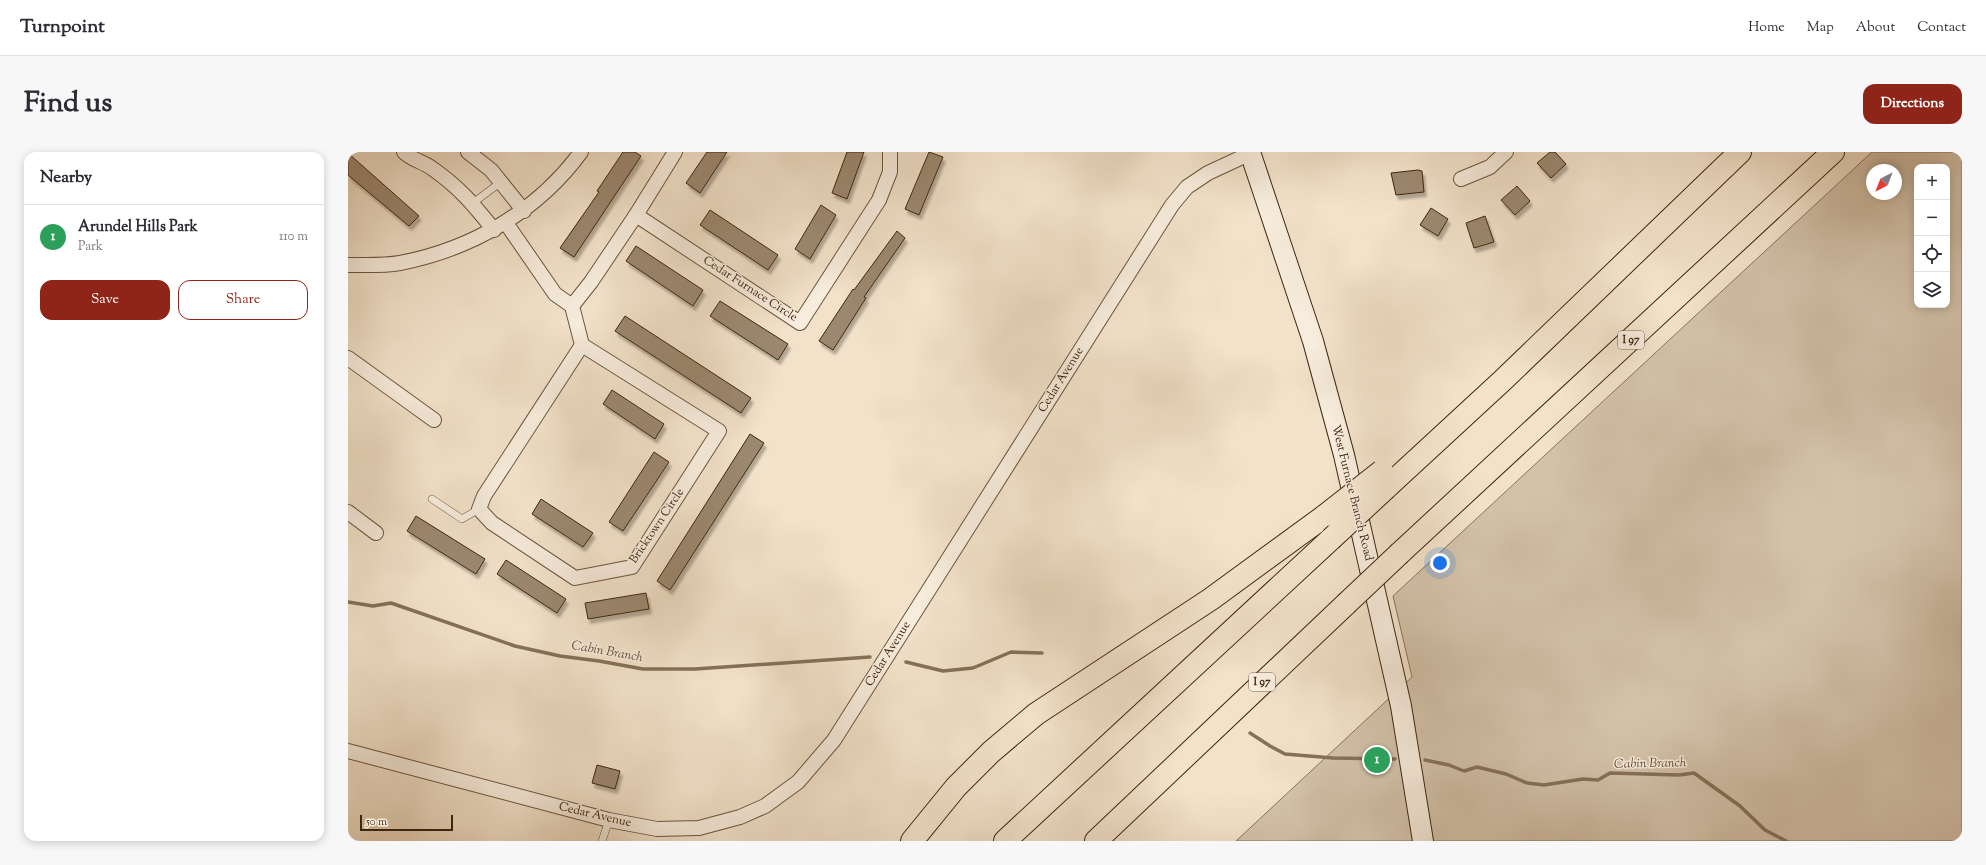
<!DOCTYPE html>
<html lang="en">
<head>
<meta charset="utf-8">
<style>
  :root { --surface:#fff; --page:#f7f7f7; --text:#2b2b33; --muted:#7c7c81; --line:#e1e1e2; --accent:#8f2418 }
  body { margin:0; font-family:"Sorts Mill Goudy",serif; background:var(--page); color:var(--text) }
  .controls { position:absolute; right:12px; top:12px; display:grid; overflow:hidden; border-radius:8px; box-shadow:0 2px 10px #0003 }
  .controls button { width:36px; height:36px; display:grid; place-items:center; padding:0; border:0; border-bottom:1px solid var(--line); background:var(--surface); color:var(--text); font:20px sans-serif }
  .compass { position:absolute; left:1518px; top:12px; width:36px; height:36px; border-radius:50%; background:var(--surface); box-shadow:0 2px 10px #0003; rotate:222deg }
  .scale { position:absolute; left:12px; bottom:10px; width:93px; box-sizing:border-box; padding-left:4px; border:2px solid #3e270e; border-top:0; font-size:11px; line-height:14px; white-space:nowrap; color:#3e270e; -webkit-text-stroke:3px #f7ecdd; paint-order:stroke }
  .you { position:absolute; left:1092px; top:411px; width:14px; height:14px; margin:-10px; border:3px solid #fff; border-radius:50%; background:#1a73e8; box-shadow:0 0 0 6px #1a73e833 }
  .badge { display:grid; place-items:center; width:26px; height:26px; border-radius:50%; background:var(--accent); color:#fff; font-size:13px; font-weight:700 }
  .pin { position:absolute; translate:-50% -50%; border:2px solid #fff; box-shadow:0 1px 4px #0006 }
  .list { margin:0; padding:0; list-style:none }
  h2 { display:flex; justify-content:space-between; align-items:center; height:52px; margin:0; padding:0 16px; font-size:17px }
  h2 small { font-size:13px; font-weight:400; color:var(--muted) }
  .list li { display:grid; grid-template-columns:26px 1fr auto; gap:12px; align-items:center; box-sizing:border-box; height:64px; padding:0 16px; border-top:1px solid var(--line) }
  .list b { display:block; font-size:15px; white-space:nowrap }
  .list p { margin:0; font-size:13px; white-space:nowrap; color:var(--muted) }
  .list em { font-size:13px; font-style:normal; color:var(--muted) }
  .actions { display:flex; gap:8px; padding:12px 16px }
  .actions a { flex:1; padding:9px 0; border:1px solid var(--accent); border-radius:12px; text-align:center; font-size:14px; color:var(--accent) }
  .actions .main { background:var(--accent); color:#fff }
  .icon { flex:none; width:22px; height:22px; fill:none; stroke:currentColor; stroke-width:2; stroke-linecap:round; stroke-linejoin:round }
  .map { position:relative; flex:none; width:1614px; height:689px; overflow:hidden; border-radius:12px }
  header { display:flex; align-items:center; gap:24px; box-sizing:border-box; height:56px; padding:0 20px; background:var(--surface); border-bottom:1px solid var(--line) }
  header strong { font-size:19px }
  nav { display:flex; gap:22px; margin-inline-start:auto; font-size:14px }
  .intro { display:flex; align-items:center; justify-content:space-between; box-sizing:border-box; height:96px; padding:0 24px }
  h1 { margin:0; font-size:28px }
  .button { padding:10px 18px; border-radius:12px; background:var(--accent); color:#fff; font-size:14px; font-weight:700 }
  main { display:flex; gap:24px; padding:0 24px }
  aside { flex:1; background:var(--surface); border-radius:12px; box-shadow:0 2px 10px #0003 }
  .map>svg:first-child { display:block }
  .green { fill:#d3c2aa; stroke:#88745c; fill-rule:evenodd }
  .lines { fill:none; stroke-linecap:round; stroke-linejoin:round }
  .stream { stroke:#857158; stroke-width:3.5 }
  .building { fill:#9c8870; stroke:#3e270e; filter:url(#shadow) }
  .service-casing { stroke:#6b563d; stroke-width:8 }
  .minor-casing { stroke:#6b563d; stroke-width:16 }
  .secondary-casing { stroke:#3e270e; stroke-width:22 }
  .motorway-casing { stroke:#3e270e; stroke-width:24 }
  .service { stroke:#f7ecdd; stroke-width:7 }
  .minor { stroke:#f7ecdd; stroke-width:14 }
  .secondary { stroke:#f7ecdd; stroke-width:20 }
  .motorway { stroke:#f2e2ca; stroke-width:22 }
  .motorway-bridge-casing { stroke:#3e270e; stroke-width:24; stroke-linecap:butt }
  .motorway-bridge { stroke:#f2e2ca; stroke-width:22 }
  .labels { text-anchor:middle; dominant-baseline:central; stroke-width:3; stroke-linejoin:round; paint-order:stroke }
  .shield { fill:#f7ecdd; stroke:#76624c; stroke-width:1 }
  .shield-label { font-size:11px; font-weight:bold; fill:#3e270e }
  .street-label { font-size:12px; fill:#3e270e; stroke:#f7ecdd }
  .water-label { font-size:13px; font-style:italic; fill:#624c33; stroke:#f7ecdd }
</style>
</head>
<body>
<header>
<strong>Turnpoint</strong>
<nav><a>Home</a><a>Map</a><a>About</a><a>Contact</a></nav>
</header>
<div class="intro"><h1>Find us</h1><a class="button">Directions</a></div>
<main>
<aside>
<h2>Nearby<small></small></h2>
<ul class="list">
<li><span class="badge" style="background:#2e9e5b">1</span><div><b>Arundel Hills Park</b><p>Park</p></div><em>110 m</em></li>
</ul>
<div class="actions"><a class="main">Save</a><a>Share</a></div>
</aside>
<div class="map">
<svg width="1614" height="689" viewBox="0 0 1614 689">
  <defs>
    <filter id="shadow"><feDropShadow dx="2.5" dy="4.5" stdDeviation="1" flood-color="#0004"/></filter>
  </defs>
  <rect width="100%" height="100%" fill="#f2e2ca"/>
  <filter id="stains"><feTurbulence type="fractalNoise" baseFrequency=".005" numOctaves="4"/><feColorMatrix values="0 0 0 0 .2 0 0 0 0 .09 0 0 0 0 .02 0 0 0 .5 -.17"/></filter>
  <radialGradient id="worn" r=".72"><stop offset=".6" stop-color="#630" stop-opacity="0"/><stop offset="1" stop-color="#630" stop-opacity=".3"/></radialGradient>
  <path class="green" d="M1524 0H1614V689H888L1064 525 1045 444ZM1569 15H1599V153H1569ZM1524 18H1548V42H1524Z"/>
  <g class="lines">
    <g class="stream">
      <path d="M0 450 25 454 43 451 167 494 212 504 251 509 295 517H347L522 505"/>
      <path d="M558 510 595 519 625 516 663 500 694 501"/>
      <path d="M902 581 922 594 937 602 985 606 1047 607"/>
      <path d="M1077 608 1101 613 1116 619 1129 615 1158 622 1179 631 1196 633 1235 627 1250 628 1262 621 1331 623 1346 621 1392 654 1417 678 1438 689"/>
    </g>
  </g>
  <g class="building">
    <path d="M275 0H287L293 4 226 105 212 96 251 40 249 39Z"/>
    <path d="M359 0H379L352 41 338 31Z"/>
    <path d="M499 0H516L499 47 484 41Z"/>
    <path d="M581 0 595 5 571 63 557 57Z"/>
    <path d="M1202 0H1207L1218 12 1203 26 1189 11Z"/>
    <path d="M0 1 71 64 61 74 0 23Z"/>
    <path d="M1070 18 1074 19 1076 40 1048 43 1043 21Z"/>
    <path d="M1169 34 1182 49 1167 63 1153 48Z"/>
    <path d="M473 53 488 63 462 107 447 97Z"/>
    <path d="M1083 56 1100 67 1090 84 1072 73Z"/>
    <path d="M362 58 430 103 420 118 352 73Z"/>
    <path d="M1137 64 1146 90 1126 96 1118 71Z"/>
    <path d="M549 79 557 86 516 145 518 146 485 198 471 189 505 137 506 138Z"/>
    <path d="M288 94 355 138 345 154 278 109Z"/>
    <path d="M372 149 440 192 430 208 362 164Z"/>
    <path d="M277 164 403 246 393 261 267 179Z"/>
    <path d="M264 238 316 272 307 287 255 252Z"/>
    <path d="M402 282 416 291 322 438 309 429Z"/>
    <path d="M306 300 321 310 275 379 261 370Z"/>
    <path d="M193 347 245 381 235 395 184 362Z"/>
    <path d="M68 364 137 407 128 422 59 379Z"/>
    <path d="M158 408 218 447 209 461 149 422Z"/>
    <path d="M298 441 301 457 240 467 237 451Z"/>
    <path d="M249 613 272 619 267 637 244 631Z"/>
  </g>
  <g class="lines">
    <g class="service-casing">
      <g id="service">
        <path d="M125 51 153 30"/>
        <path d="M84 347 114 367 131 357"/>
        <path d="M254 689 261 668"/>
      </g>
    </g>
    <g class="minor-casing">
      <g id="minor">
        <path d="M56 0C64 8 76 10 85 17 112 36 125 52 146 78"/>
        <path d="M120 0 143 18 176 59"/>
        <path d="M1113 27 1142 15 1158 0"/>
        <path d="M288 63 327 0"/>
        <path d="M158 71 207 142 224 154 234 193 136 344 131 357 144 371 227 426 284 415 371 279 234 193"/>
        <path d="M0 113C17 113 35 114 52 111 124 97 190 59 233 0"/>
        <path d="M224 154 243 130 288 63 452 171 531 48 542 20V0"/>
        <path d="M0 206 86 268"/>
        <path d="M0 360 28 381"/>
        <path d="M0 599 261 668 309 677 351 676 392 665 417 654 450 630 486 588 824 53 839 35 860 21 903 1"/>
      </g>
    </g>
    <g class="secondary-casing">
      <path id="secondary" d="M902 0 965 189 996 303 1053 554 1075 689"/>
    </g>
    <g class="motorway-casing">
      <g id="motorway">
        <path d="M1038 336 1154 229 1392 0"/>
        <path d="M1052 401 1485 0"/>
        <path d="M564 689 608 635 643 600 688 562 863 447 978 363"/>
        <path d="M657 689 983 387"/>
        <path d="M748 689 998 452"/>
      </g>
    </g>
    <use href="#service" class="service"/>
    <use href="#minor" class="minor"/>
    <use href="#secondary" class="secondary"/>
    <use href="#motorway" class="motorway"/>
    <g class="motorway-bridge-casing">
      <g id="motorway-bridge">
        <path d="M978 363 1034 319"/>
        <path d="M983 387 1038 336"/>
        <path d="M998 452 1052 401"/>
      </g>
    </g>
    <use href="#motorway-bridge" class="motorway-bridge"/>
  </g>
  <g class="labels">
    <g class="shield">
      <rect x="1270" y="179" width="26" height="18" rx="3"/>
      <rect x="901" y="521" width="26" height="18" rx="3"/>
    </g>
    <g class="shield-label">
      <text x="1283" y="188">I 97</text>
      <text x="914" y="530">I 97</text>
    </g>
    <g class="street-label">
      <text transform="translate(402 137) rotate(33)">Cedar Furnace Circle</text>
      <text transform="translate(713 228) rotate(-58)">Cedar Avenue</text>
      <text transform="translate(1004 341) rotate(76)">West Furnace Branch Road</text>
      <text transform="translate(309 374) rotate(-56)">Bricktown Circle</text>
      <text transform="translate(540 502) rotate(-58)">Cedar Avenue</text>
      <text transform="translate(247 663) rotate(13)">Cedar Avenue</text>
    </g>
    <g class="water-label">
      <text transform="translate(259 500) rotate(10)">Cabin Branch</text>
      <text transform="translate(1302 612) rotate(-1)">Cabin Branch</text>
    </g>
  </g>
  <rect width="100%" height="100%" filter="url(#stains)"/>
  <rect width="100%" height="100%" fill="url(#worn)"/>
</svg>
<div class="controls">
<button>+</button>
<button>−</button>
<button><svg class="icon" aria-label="locate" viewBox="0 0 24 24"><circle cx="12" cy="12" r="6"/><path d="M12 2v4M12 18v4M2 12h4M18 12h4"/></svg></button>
<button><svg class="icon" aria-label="layers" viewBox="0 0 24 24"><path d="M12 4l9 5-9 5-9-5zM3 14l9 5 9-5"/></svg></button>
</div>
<svg class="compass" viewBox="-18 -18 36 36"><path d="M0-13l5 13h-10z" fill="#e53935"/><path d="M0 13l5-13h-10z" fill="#7c7c81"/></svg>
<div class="scale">50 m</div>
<div class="you"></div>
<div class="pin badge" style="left:1029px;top:608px;background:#2e9e5b">1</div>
</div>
</main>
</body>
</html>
